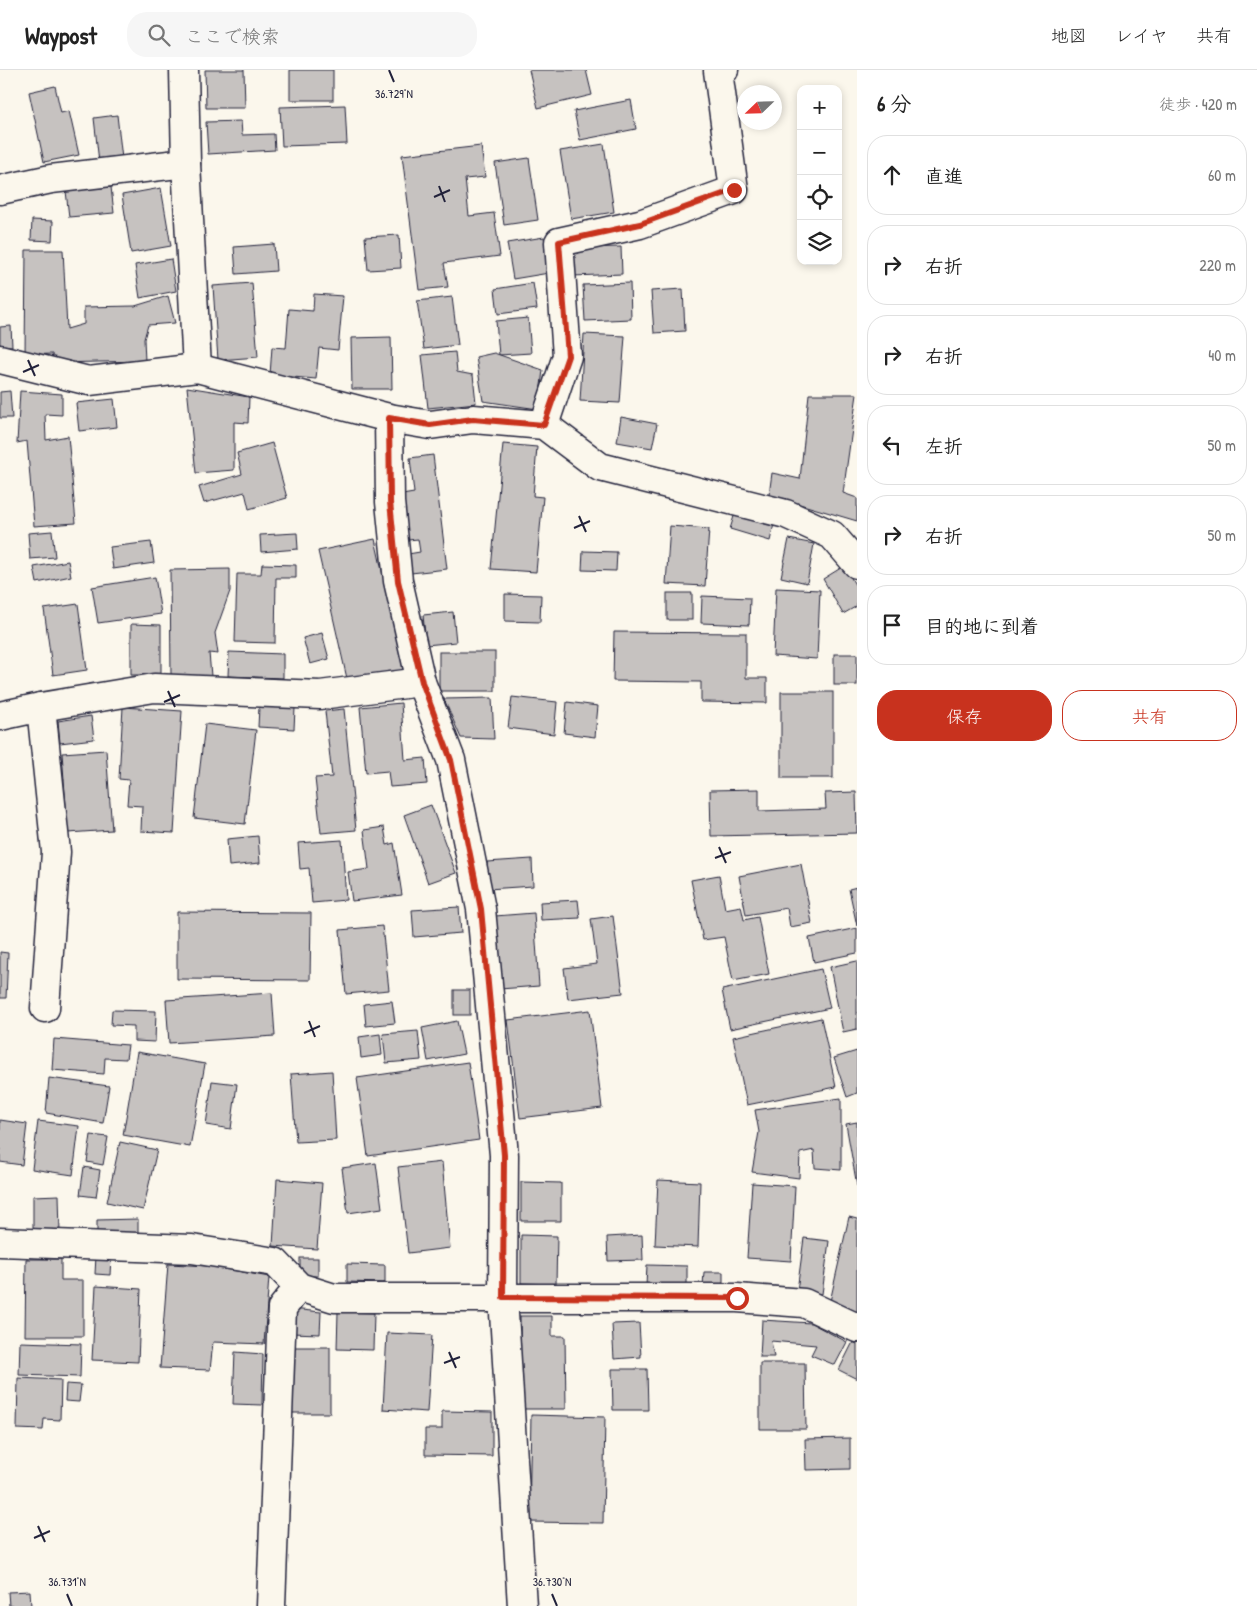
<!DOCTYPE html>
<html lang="ja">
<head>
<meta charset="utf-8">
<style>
  :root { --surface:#fff; --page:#f6f6f6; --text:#222; --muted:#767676; --line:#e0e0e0; --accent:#c8321e }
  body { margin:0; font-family:"Patrick Hand","Klee One",sans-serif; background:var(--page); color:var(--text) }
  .controls { position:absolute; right:15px; top:15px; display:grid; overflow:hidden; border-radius:10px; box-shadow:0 2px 8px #0003 }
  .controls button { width:45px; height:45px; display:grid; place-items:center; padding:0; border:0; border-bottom:1px solid var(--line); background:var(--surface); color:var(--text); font:25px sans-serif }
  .compass { position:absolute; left:737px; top:15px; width:45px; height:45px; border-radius:50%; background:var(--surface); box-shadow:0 2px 8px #0003; rotate:247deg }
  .stop { position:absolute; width:15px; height:15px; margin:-11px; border:4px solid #c8321e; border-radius:50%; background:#fff }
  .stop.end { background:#c8321e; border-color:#fff; box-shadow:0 1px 5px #0008 }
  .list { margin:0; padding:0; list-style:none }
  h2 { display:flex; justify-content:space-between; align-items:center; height:65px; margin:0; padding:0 20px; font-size:21px }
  h2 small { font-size:16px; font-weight:400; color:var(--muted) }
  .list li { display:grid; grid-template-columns:32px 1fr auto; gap:15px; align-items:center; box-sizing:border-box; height:80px; margin:0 10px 10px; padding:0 10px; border:1px solid var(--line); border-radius:20px }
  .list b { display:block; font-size:19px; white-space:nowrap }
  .list em { font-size:16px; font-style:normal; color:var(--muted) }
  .actions { display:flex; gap:10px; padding:15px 20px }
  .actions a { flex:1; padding:11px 0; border:1px solid var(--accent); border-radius:20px; text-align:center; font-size:18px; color:var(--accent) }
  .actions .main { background:var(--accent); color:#fff }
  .icon { flex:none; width:28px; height:28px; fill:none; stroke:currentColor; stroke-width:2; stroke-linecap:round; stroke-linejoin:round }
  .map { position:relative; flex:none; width:857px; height:1536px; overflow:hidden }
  header { display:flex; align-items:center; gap:30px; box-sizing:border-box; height:70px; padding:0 25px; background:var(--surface); border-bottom:1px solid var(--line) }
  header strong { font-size:24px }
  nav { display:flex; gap:28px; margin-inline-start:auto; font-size:18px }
  .search { width:350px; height:45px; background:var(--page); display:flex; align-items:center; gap:12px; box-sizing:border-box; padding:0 18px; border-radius:20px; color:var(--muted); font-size:19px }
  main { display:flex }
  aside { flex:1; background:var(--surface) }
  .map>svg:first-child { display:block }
  .building { fill:#c6c2c0; stroke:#22223b }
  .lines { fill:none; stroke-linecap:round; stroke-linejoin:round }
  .minor-casing { stroke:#22223b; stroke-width:31 }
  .minor { stroke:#fbf7ec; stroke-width:28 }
  .route { stroke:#c8321e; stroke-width:6 }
  .ticks { fill:none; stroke:#22223b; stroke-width:2 }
  .ticks-label { font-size:12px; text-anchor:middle; fill:#22223b; stroke:#fbf7ec; stroke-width:4; stroke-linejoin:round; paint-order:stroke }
</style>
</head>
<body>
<header>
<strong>Waypost</strong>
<div class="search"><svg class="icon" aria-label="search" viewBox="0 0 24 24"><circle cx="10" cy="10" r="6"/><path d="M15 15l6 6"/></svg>ここで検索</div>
<nav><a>地図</a><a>レイヤ</a><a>共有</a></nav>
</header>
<main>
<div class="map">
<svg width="857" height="1536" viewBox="0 0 857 1536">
  <rect width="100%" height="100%" fill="#fbf7ec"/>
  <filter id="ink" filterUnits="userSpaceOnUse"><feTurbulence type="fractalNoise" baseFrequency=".02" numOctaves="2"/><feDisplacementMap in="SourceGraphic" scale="10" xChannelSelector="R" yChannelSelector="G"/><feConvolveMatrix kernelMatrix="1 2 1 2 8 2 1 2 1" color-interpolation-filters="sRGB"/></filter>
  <g filter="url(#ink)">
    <g class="building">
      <path d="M205 0H244L245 38H206Z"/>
      <rect x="290" y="0" width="43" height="30"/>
      <path d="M529 0H586L592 25 538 38Z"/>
      <path d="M55 16 61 43 69 41 79 85 44 92 29 22Z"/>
      <path d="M631 30 636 59 580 70 574 41Z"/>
      <path d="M345 35 347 74 282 76 280 37Z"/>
      <path d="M117 45 122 89 99 92 94 48Z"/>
      <path d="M241 51 242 65 274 64 275 80 208 84 206 52Z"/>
      <path d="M604 74 614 142 571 149 560 81Z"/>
      <path d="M481 76 485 107 465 109 469 146 494 143 500 186 444 193 448 217 419 220 402 85Z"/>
      <path d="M529 88 538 150 504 155 495 93Z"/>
      <path d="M111 117 114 143 69 147 66 121Z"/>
      <path d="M161 118 171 176 131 183 122 125Z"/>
      <path d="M32 150 53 151 52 171 31 170Z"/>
      <path d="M399 165 401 198 368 200 365 167Z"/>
      <path d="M544 167 549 203 513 209 507 173Z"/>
      <path d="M274 174 276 201 236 204 234 177Z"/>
      <path d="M621 177 622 204 573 206 572 178Z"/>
      <path d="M26 180H63L67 259 84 254V237L135 236 168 226 175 253 148 255 144 269 145 291 53 293 52 284 25 285Z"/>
      <path d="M171 189 176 221 140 228 135 195Z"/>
      <path d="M252 213 258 287 218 290 213 216Z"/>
      <path d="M533 213 537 239 498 244 495 219Z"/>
      <path d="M630 213 631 249 585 251 583 215Z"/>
      <path d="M683 219 685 261 654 263 651 221Z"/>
      <path d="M314 224 343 226 338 280 319 278 316 309 270 305 272 277 286 278 289 239 313 241Z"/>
      <path d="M452 227 458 275 424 279 417 231Z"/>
      <path d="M528 248 531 283 499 285 496 251Z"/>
      <path d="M11 256 12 276H0V257Z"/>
      <path d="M584 264 625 266 620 333 580 331Z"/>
      <path d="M391 267 392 319H352L351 268Z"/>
      <path d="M455 282 457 302 473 305 476 333 428 338 422 285Z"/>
      <path d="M494 283 543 300 538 339 483 331 476 287Z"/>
      <path d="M187 317 249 327 248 353 234 352V400L196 403Z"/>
      <path d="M10 321 12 348H0V322Z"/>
      <path d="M20 321 62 324V345L45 344 46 370 68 366 76 453 34 456 27 371 17 373Z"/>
      <path d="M809 324H857L843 423 857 428V451L769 425 772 403 800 409Z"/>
      <path d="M114 329 117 357 79 361 76 333Z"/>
      <path d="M621 347 657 354 652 378 617 372Z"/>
      <path d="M272 373 287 428 249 439 245 422 204 433 199 417 242 404 237 383Z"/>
      <path d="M503 374 537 377 533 426 543 427 536 502 491 499Z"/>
      <path d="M433 385 447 499 411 503 408 484 420 482 418 469 408 470 402 425 414 423 410 388Z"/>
      <path d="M735 443 774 454 770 471 730 459Z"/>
      <path d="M670 456 709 459 705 516 666 514Z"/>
      <path d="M52 461 55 487 30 489 28 463Z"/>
      <path d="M297 463 298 479 261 482 260 465Z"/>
      <path d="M375 469 404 601 348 613 318 481Z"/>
      <path d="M789 469 814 474 807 513 781 507Z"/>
      <path d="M151 472 154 493 113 499 110 477Z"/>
      <path d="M583 481 617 482 616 501 582 500Z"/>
      <path d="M68 491 71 506 37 513 34 497Z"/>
      <path d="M262 494 296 495V508H276L275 573 235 572 237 504H261Z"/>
      <path d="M844 496 857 518V536L843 544 823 509Z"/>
      <path d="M230 499V521L215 563 218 584 209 583 211 606 171 605 170 500Z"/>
      <path d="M155 507 161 544 98 553 92 517Z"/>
      <path d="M776 518 820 520 817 589 773 586Z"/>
      <rect x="667" y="523" width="25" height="27"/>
      <path d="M505 524 541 525 540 552 505 551Z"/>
      <path d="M702 526 750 528 749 555 701 553Z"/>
      <path d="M78 534 87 600 53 605 44 539Z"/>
      <path d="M453 542 456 572 426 575 423 545Z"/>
      <path d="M131 554 161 555V605H131Z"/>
      <path d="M614 562 746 563V608H767V633L701 632V612L613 611Z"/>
      <path d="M322 563 329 589 310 594 303 568Z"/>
      <path d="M229 582 283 584V608L228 606Z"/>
      <rect x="439" y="582" width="56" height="39"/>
      <rect x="834" y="584" width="23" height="31"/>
      <rect x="781" y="622" width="52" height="86"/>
      <path d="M512 627 557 632 554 664 508 658Z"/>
      <path d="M492 628 494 669 461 668 444 629Z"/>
      <path d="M567 632 598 636 595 667 564 663Z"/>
      <path d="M401 633 405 690 425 688 427 714 390 717 388 701 366 703 360 637Z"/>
      <path d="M123 637 182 641 174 763 141 761 142 736 127 735 129 710 119 709Z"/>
      <path d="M259 637 295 638 294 659 258 657Z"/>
      <path d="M344 639 356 760 321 763 315 708 332 707 325 641Z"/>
      <path d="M91 646 94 669 60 673 58 651Z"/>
      <path d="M205 654 256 660 245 754 194 748Z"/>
      <path d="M106 680 112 760 68 763 62 683Z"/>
      <path d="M759 719V741L826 739 825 723 856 722 857 763 711 766 710 720Z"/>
      <path d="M431 735 456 803 428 813 404 745Z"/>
      <path d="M384 757 387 775 394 773 402 825 352 831 348 802 369 799 364 760Z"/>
      <path d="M258 766 260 793 229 796 227 769Z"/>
      <path d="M342 770 346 830 312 833 309 798 300 799 298 773Z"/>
      <path d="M532 789 533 816 488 819 487 792Z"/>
      <path d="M801 794 812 853 790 857 787 838 746 845 739 806Z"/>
      <path d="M719 805 725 839 741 836 744 850 758 847 769 904 733 911 724 867 703 870 691 810Z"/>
      <path d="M857 817V856L849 819Z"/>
      <path d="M578 830 580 848 541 850 540 832Z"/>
      <path d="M459 837 461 863 414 867 412 840Z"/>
      <path d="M177 842 311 843 310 910 177 909Z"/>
      <path d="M534 843 539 916 500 919 495 846Z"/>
      <path d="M613 846 623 923 568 929 564 898 597 894 591 849Z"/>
      <path d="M382 856 389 920 346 924 340 860Z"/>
      <path d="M857 858V883L814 892 809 868Z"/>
      <path d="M0 882 8 883 6 928H0Z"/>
      <path d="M857 891V959L843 962 830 897Z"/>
      <path d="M821 899 830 938 730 959 722 920Z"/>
      <rect x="454" y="920" width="16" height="25"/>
      <path d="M272 923 275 966 169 973 166 930Z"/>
      <path d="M392 931 395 953 366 956 364 934Z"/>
      <path d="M112 940 156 941 155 972 134 971V956L111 955Z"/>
      <path d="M590 940 602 1038 520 1048 508 950Z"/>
      <path d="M821 948 836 1017 747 1035 733 967Z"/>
      <path d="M457 951 464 984 428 991 422 958Z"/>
      <path d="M418 961 421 990 386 993 383 964Z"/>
      <path d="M380 964 382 985 361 988 359 967Z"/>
      <path d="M54 969 128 975 126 989 105 988 104 1004 52 1000Z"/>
      <path d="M857 981V1023L847 1027 834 988Z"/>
      <path d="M137 982 205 994 190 1077 123 1065Z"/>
      <path d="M468 992 479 1070 368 1086 357 1008Z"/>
      <path d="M332 1001 336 1070 296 1072 291 1004Z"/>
      <path d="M49 1008 109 1016 103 1053 46 1043Z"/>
      <path d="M212 1011 237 1014 231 1059 206 1055Z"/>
      <path d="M841 1028V1100L815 1098 814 1080 800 1083 799 1108 752 1102 759 1062 755 1040Z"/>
      <path d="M0 1050 27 1054 22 1095 0 1092Z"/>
      <path d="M38 1051 79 1056 73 1105 32 1099Z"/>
      <path d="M857 1052V1116L846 1054Z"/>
      <path d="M91 1065 108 1067 103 1095 87 1092Z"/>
      <path d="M120 1072 157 1080 143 1140 107 1132Z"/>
      <path d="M442 1092 450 1178 408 1183 398 1097Z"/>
      <path d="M376 1093 382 1138 348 1143 342 1098Z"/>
      <path d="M84 1097 100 1100 96 1127 80 1125Z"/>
      <path d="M277 1109 322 1113 317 1179 273 1176Z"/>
      <path d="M658 1110 700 1112 698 1177 655 1175Z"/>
      <path d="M521 1112 561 1113V1151H521Z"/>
      <path d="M752 1113 795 1116 791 1191 747 1188Z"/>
      <path d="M59 1125 60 1163 33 1164V1126Z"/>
      <path d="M849 1147 857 1149V1243L829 1236Z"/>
      <path d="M138 1149V1163L97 1164V1150Z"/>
      <path d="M521 1165 557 1166 556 1214 521 1213Z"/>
      <path d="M642 1165 643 1190 608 1191 607 1167Z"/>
      <path d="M804 1168 829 1171 822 1224 797 1221Z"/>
      <path d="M96 1186 111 1187 110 1205 95 1204Z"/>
      <rect x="300" y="1188" width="18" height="18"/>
      <path d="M26 1189H61V1210H83V1266H25Z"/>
      <path d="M168 1194 210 1196 269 1207 264 1274 213 1272 210 1300 160 1298Z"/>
      <path d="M347 1194 385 1195V1213L347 1212Z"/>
      <path d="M647 1195 687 1196V1217L646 1216Z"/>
      <path d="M704 1202H723V1217L703 1216Z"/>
      <path d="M96 1216 141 1219 138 1292 92 1290Z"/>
      <path d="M292 1239 321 1242 320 1264 291 1263Z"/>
      <path d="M338 1242 374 1243 373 1280 337 1279Z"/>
      <path d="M520 1246H552V1266H565L566 1339H521Z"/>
      <path d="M762 1250 811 1253 847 1272 835 1295 811 1285 816 1275 771 1271 774 1287H760Z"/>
      <path d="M639 1253 641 1287 614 1289 612 1254Z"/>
      <path d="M387 1263 432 1265 427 1342 383 1339Z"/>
      <path d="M20 1272 81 1274 80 1307 19 1305Z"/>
      <path d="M853 1272 857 1274V1309L839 1300Z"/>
      <rect x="292" y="1277" width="38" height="66"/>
      <path d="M235 1282 263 1284 262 1335 233 1334Z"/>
      <path d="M760 1293H805L806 1359H760Z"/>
      <path d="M612 1299H647L648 1340H613Z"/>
      <path d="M18 1308 61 1310 60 1350 44 1349 43 1360 17 1359Z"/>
      <path d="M66 1314 81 1315 79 1332 65 1331Z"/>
      <path d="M442 1341 492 1342V1386L425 1385V1359H442Z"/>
      <path d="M531 1345 605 1347 603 1453 529 1452Z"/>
      <path d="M850 1368V1399L806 1400 805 1369Z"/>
      <path d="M30 1521 31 1536H9L8 1522Z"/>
    </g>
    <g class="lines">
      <g class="minor-casing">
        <g id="minor">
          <path d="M184 0 186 93 197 298"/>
          <path d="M0 120 51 109 186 93"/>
          <path d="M0 289 89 311 197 298 389 348 430 355 473 349 544 355 600 397 786 444 832 465 857 494"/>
          <path d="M389 348 390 432 398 511 421 612 451 690 481 839 504 1085 503 1227 522 1536"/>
          <path d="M544 355 567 286 559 172 640 154 734 120 718 1 724 0"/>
          <path d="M41 637 56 782 45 938"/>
          <path d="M0 646 41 637 154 618 320 625 421 612"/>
          <path d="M0 1172 192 1179 275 1192 299 1217 334 1228H737L804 1233 857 1258"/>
          <path d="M271 1536 282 1238 299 1217"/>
        </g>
      </g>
      <use href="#minor" class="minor"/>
    </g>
  </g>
  <g class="lines" filter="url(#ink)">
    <path class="route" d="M734 120 640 154 559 172 568 286 544 355 473 349 430 355 389 348 390 432 398 511 422 612 451 690 481 839 504 1085 503 1227 737 1228"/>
  </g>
  <path class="ticks" d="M389 0 394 12M439 116 445 132M434 127 450 120M28 290 35 306M23 302 39 295M579 446 586 462M574 458 590 451M168 621 175 637M164 632 180 625M719 777 726 793M715 788 731 782M309 951 315 967M304 963 320 956M449 1282 456 1298M444 1293 460 1287M38 1456 45 1472M34 1468 50 1461M67 1524 72 1536M552 1524 557 1536"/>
  <g class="ticks-label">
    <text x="394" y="28">36.729°N</text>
    <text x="67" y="1516">36.731°N</text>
    <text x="552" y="1516">36.730°N</text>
  </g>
</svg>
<div class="controls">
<button>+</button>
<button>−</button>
<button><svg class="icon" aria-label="locate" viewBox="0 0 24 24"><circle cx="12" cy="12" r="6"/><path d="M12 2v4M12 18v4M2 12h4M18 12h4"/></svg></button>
<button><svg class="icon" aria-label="layers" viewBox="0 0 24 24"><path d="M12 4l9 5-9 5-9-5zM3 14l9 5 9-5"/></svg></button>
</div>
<svg class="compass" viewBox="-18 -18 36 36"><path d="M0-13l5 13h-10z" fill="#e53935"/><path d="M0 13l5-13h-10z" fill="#767676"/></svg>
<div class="stop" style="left:737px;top:1228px"></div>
<div class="stop end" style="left:734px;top:120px"></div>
</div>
<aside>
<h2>6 分<small>徒歩 · 420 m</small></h2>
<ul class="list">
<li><svg class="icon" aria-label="ahead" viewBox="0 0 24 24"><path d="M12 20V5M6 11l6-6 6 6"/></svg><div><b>直進</b></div><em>60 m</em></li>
<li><svg class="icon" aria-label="right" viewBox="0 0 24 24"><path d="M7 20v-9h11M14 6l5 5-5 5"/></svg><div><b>右折</b></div><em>220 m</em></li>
<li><svg class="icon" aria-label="right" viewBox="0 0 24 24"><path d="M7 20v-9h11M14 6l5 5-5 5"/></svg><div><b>右折</b></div><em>40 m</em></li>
<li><svg class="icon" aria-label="left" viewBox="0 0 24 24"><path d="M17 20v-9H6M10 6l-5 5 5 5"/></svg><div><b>左折</b></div><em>50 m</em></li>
<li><svg class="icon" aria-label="right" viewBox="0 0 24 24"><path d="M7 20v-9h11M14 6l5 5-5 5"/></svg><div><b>右折</b></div><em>50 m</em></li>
<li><svg class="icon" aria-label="arrive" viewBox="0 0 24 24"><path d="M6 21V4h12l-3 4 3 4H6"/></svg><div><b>目的地に到着</b></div></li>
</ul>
<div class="actions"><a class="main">保存</a><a>共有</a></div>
</aside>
</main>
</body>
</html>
